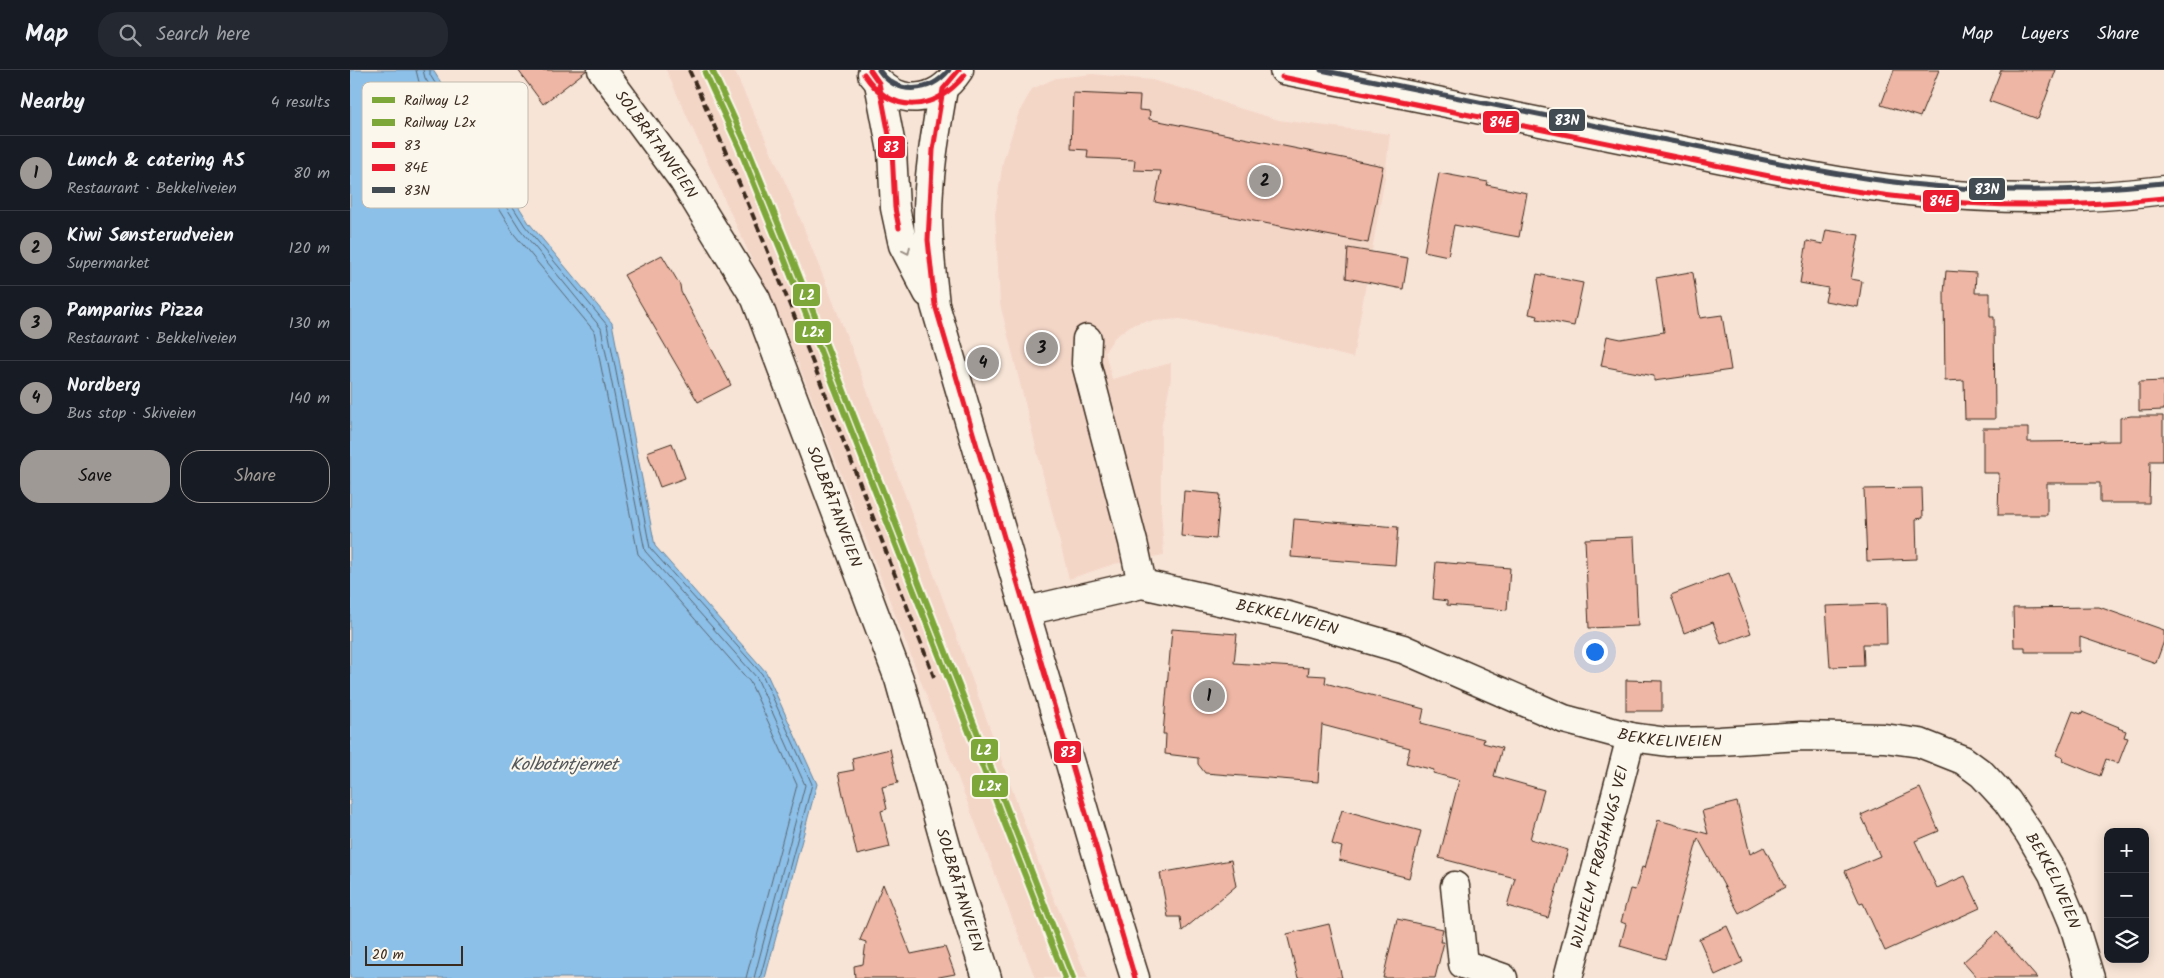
<!DOCTYPE html>
<html lang="en">
<head>
<meta charset="utf-8">
<style>
  :root { --surface:#171b24; --page:#242831; --text:#f1f3f6; --muted:#9ea1a6; --line:#363941; --accent:#9f9995 }
  body { margin:0; font-family:Kalam,sans-serif; background:var(--page); color:var(--text) }
  .controls { position:absolute; right:15px; bottom:15px; display:grid; overflow:hidden; border-radius:10px; box-shadow:0 2px 12px #0003 }
  .controls button { width:45px; height:45px; display:grid; place-items:center; padding:0; border:0; border-bottom:1px solid var(--line); background:var(--surface); color:var(--text); font:25px sans-serif }
  .scale { position:absolute; left:15px; bottom:12px; width:98px; box-sizing:border-box; padding-left:5px; border:2px solid #3b2a1e; border-top:0; font-size:14px; line-height:18px; white-space:nowrap; color:#3b2a1e; -webkit-text-stroke:4px #fbf7ec; paint-order:stroke }
  .you { position:absolute; left:1244px; top:581px; width:18px; height:18px; margin:-12px; border:4px solid #fff; border-radius:50%; background:#1a73e8; box-shadow:0 0 0 8px #1a73e833 }
  .badge { display:grid; place-items:center; width:32px; height:32px; border-radius:50%; background:var(--accent); color:#111; font-size:16px; font-weight:700 }
  .pin { position:absolute; translate:-50% -50%; border:2px solid #fff; box-shadow:0 1px 5px #0006 }
  .list { margin:0; padding:0; list-style:none }
  h2 { display:flex; justify-content:space-between; align-items:center; height:65px; margin:0; padding:0 20px; font-size:21px }
  h2 small { font-size:16px; font-weight:400; color:var(--muted) }
  .list li { display:grid; grid-template-columns:32px 1fr auto; gap:15px; align-items:center; box-sizing:border-box; height:75px; padding:0 20px; border-top:1px solid var(--line) }
  .list b { display:block; font-size:19px; white-space:nowrap }
  .list p { margin:0; font-size:16px; white-space:nowrap; color:var(--muted) }
  .list em { font-size:16px; font-style:normal; color:var(--muted) }
  .actions { display:flex; gap:10px; padding:15px 20px }
  .actions a { flex:1; padding:11px 0; border:1px solid var(--accent); border-radius:20px; text-align:center; font-size:18px; color:var(--accent) }
  .actions .main { background:var(--accent); color:#111 }
  .icon { flex:none; width:28px; height:28px; fill:none; stroke:currentColor; stroke-width:2; stroke-linecap:round; stroke-linejoin:round }
  .map { position:relative; flex:none; width:1814px; height:908px; overflow:hidden }
  header { display:flex; align-items:center; gap:30px; box-sizing:border-box; height:70px; padding:0 25px; background:var(--surface); border-bottom:1px solid var(--line) }
  header strong { font-size:24px }
  nav { display:flex; gap:28px; margin-inline-start:auto; font-size:18px }
  .search { width:350px; height:45px; background:var(--page); display:flex; align-items:center; gap:12px; box-sizing:border-box; padding:0 18px; border-radius:20px; color:var(--muted); font-size:19px }
  main { display:flex }
  aside { flex:1; background:var(--surface) }
  .map>svg:first-child { display:block }
  .built { fill:#f4d6c7 }
  .water { fill:#8cc0e9; stroke:#6c8498 }
  .lines { fill:none; stroke-linecap:round; stroke-linejoin:round }
  .shore { stroke:#5b666f; stroke-width:1 }
  .building { fill:#eeb6a4; stroke:#3b2a1e }
  .minor-casing { stroke:#3b2a1e; stroke-width:31 }
  .tertiary-casing { stroke:#3b2a1e; stroke-width:31 }
  .secondary-casing { stroke:#3b2a1e; stroke-width:31 }
  .primary-casing { stroke:#3b2a1e; stroke-width:31 }
  .minor { stroke:#fbf7ec; stroke-width:28 }
  .tertiary { stroke:#fbf7ec; stroke-width:28 }
  .secondary { stroke:#fbf7ec; stroke-width:28 }
  .primary { stroke:#fbf7ec; stroke-width:28 }
  .rail { stroke:#3b2a1e; stroke-width:4; stroke-dasharray:8 4; stroke-linecap:butt }
  .bus-1-casing { stroke:#fbf7ec; stroke-width:9 }
  .bus-2-casing { stroke:#fbf7ec; stroke-width:9 }
  .bus-3-casing { stroke:#fbf7ec; stroke-width:9 }
  .bus-1 { stroke:#ed1b2f; stroke-width:5 }
  .bus-2 { stroke:#ed1b2f; stroke-width:5 }
  .bus-3 { stroke:#424a52; stroke-width:5 }
  .rail-1-casing { stroke:#fbf7ec; stroke-width:10 }
  .rail-2-casing { stroke:#fbf7ec; stroke-width:10 }
  .rail-1 { stroke:#7da738; stroke-width:6 }
  .rail-2 { stroke:#7da738; stroke-width:6 }
  .oneway { stroke:#9b9085 }
  .labels { text-anchor:middle; dominant-baseline:central; stroke-width:4.5; stroke-linejoin:round; paint-order:stroke }
  .street-label { font-size:16px; fill:#3b2a1e; stroke:#fbf7ec }
  .water-label { font-size:18px; font-style:italic; fill:#53575b; stroke:#fbf7ec }
  .key { fill:#fbf7ec; stroke:#c1baae; stroke-width:1 }
  .key-label { font-size:14px; fill:#3b2a1e }
  .line-badge { stroke:#fbf7ec; stroke-width:2 }
  .badge-label { font-size:14px; text-anchor:middle; font-weight:bold; fill:#fff }
</style>
</head>
<body>
<header>
<strong>Map</strong>
<div class="search"><svg class="icon" aria-label="search" viewBox="0 0 24 24"><circle cx="10" cy="10" r="6"/><path d="M15 15l6 6"/></svg>Search here</div>
<nav><a>Map</a><a>Layers</a><a>Share</a></nav>
</header>
<main>
<aside>
<h2>Nearby<small>4 results</small></h2>
<ul class="list">
<li><span class="badge">1</span><div><b>Lunch &amp; catering AS</b><p>Restaurant · Bekkeliveien</p></div><em>80 m</em></li>
<li><span class="badge">2</span><div><b>Kiwi Sønsterudveien</b><p>Supermarket</p></div><em>120 m</em></li>
<li><span class="badge">3</span><div><b>Pamparius Pizza</b><p>Restaurant · Bekkeliveien</p></div><em>130 m</em></li>
<li><span class="badge">4</span><div><b>Nordberg</b><p>Bus stop · Skiveien</p></div><em>140 m</em></li>
</ul>
<div class="actions"><a class="main">Save</a><a>Share</a></div>
</aside>
<div class="map">
<svg width="1814" height="908" viewBox="0 0 1814 908">
  <rect width="100%" height="100%" fill="#f7e4d6"/>
  <filter id="ink" filterUnits="userSpaceOnUse"><feTurbulence type="fractalNoise" baseFrequency=".02" numOctaves="2"/><feDisplacementMap in="SourceGraphic" scale="10" xChannelSelector="R" yChannelSelector="G"/><feConvolveMatrix kernelMatrix="1 2 1 2 8 2 1 2 1" color-interpolation-filters="sRGB"/></filter>
  <g filter="url(#ink)">
    <g class="built">
      <path d="M316 0H384L440 123 502 279 690 796 738 908H685L447 290Z"/>
      <path d="M743 4 802 10 855 25 879 35 929 50 1040 64 1035 107 1003 288 907 263 830 249 791 252 780 256 764 268 755 282 762 309 821 293V309L811 360V438L814 485 764 494 719 509 650 234 645 144 653 91 669 42 682 19 706 8Z"/>
    </g>
    <path class="water" d="M0 0H83L179 153 262 253 305 476 416 602 467 714 415 908H0Z"/>
    <g class="lines">
      <g class="shore">
        <path d="M66 0 69 12 164 164 244 261 288 484 400 612 447 715 396 908"/>
        <path d="M73 0 75 8 170 159 251 258 295 481 407 608 455 715 404 908"/>
        <path d="M80 0V5L175 156 257 255 300 478 412 604 462 714 410 908"/>
      </g>
    </g>
    <g class="building">
      <path d="M168 0H237L193 34Z"/>
      <path d="M1544 0H1589L1570 47 1531 35Z"/>
      <path d="M1651 0H1706L1688 49 1639 31Z"/>
      <path d="M723 23 790 26 789 40 800 41 799 49 1033 96 1018 173 805 132 811 101 784 100 785 90 737 88 738 80 721 79Z"/>
      <path d="M1089 103 1138 112 1137 115 1177 123 1169 167 1104 155 1098 186 1074 181Z"/>
      <path d="M1476 160 1509 165 1501 209 1512 211 1508 237 1475 231 1478 218 1450 213 1457 171 1473 174Z"/>
      <path d="M998 178 1058 188 1053 219 996 208Z"/>
      <path d="M312 185 330 215 331 222 381 315 348 332 274 205Z"/>
      <path d="M1596 201 1626 203 1625 223H1640V247H1644L1645 349H1615L1614 310 1595 311 1594 223Z"/>
      <path d="M1340 202 1343 203 1350 248 1372 245 1381 300 1304 311V306L1251 296 1257 266 1271 269 1314 262 1306 208Z"/>
      <path d="M1187 204 1233 213 1224 256 1187 249 1188 246 1179 244Z"/>
      <path d="M1814 311V340L1789 341V312Z"/>
      <path d="M1781 346H1813V391H1800L1799 433H1750V413H1697V445H1648L1649 403H1633V358H1678V372L1770 371V348Z"/>
      <path d="M322 373 335 408 310 417 297 382Z"/>
      <path d="M1572 418 1573 448 1566 449 1567 489 1517 491 1514 419Z"/>
      <path d="M834 421 870 424 866 469 831 466Z"/>
      <path d="M944 449 1048 457 1045 495 941 487Z"/>
      <path d="M1284 467 1288 556 1239 558 1235 469Z"/>
      <path d="M1086 492 1160 498 1157 540 1097 535V531L1083 529Z"/>
      <path d="M1379 503 1401 563 1371 574 1363 552 1334 563 1321 525Z"/>
      <path d="M1536 534 1537 574H1513L1514 596 1480 597 1476 536Z"/>
      <path d="M1749 537 1814 560V571L1806 593 1730 567V582H1675V577H1664L1663 538Z"/>
      <path d="M822 559 887 564 884 593 959 598 958 605 976 606 975 613 1074 639 1071 653 1134 669 1133 673 1152 678 1144 706 1194 720 1180 769 1218 780 1198 848 1157 836 1165 808 1089 788 1109 710 1083 703 1084 700 1056 693 1060 678 972 655 968 712 855 703 848 694V688L815 684 816 664H813Z"/>
      <path d="M1276 610 1312 611V641H1276Z"/>
      <path d="M1723 641 1731 644 1732 642 1769 657 1768 658 1776 661 1774 667 1778 668 1768 694 1756 689 1750 706 1713 691 1714 688 1706 685Z"/>
      <path d="M540 679 548 713 532 717 537 739 531 741 540 777 507 785 488 703 504 700 502 688Z"/>
      <path d="M1570 718 1589 761 1565 771 1587 818 1615 806 1630 838 1535 881 1513 833 1510 834 1495 801 1530 786 1511 745Z"/>
      <path d="M1387 732 1400 784 1414 777 1435 817 1389 843 1348 768 1315 889 1270 876 1276 854 1271 852 1280 819 1285 820 1292 797 1295 798 1308 750 1358 764 1352 741Z"/>
      <path d="M992 740 1071 761 1059 808 989 790 992 777 982 774Z"/>
      <path d="M881 790 886 816 832 861 830 847H818L810 803Z"/>
      <path d="M533 814 561 884 595 877 605 904 584 908H505L504 896 513 894 516 872 510 870Z"/>
      <path d="M1047 849 1093 859 1090 872H1094L1085 908H1033Z"/>
      <path d="M979 854 992 908H948L937 864Z"/>
      <path d="M1377 856 1393 892 1365 905 1349 869Z"/>
      <path d="M1647 862 1687 908H1627L1613 892Z"/>
    </g>
    <g class="lines">
      <g class="minor-casing">
        <g id="minor">
          <path d="M737 269 736 293 783 472 792 514"/>
          <path id="s1" d="M676 541 792 514 938 546 1053 579 1214 649 1281 667 1318 672 1369 671 1451 666 1534 668 1570 673 1613 690 1632 704 1657 731 1679 763 1703 804 1723 852 1740 908"/>
          <path d="M1105 816 1113 894 1153 908"/>
          <path id="s2" d="M1218 908 1281 667"/>
        </g>
      </g>
      <g class="tertiary-casing">
        <g id="tertiary">
          <path id="s3" d="M252 0 333 110 406 229 549 609 605 808 637 908"/>
        </g>
      </g>
      <g class="secondary-casing">
        <path id="secondary" d="M934 0C1054 25 1174 49 1294 73 1382 90 1470 111 1559 121 1643 130 1730 131 1814 120"/>
      </g>
      <g class="primary-casing">
        <g id="primary">
          <path d="M522 4C547 37 586 35 609 0"/>
          <path d="M529 13 542 81 545 138 553 175 578 223"/>
          <path d="M593 19C586 61 578 103 578 146 578 176 582 205 585 235L757 819 785 908"/>
        </g>
      </g>
      <use href="#minor" class="minor"/>
      <use href="#tertiary" class="tertiary"/>
      <use href="#secondary" class="secondary"/>
      <use href="#primary" class="primary"/>
      <path class="rail" d="M339 0C430 198 506 404 584 607"/>
      <g class="bus-1-casing">
        <g id="bus-1">
          <path d="M520 0 529 13 542 81 545 138 549 158"/>
          <path d="M609 0 593 19 583 80 578 170 585 235 785 908"/>
        </g>
      </g>
      <g class="bus-2-casing">
        <g id="bus-2">
          <path d="M514 4C542 46 584 42 615 5"/>
          <path d="M932 7C1057 33 1182 58 1307 83 1390 100 1474 119 1559 128 1644 138 1729 137 1814 128"/>
        </g>
      </g>
      <g class="bus-3-casing">
        <g id="bus-3">
          <path d="M529 0C547 26 580 23 599 0"/>
          <path d="M971 0C1086 24 1201 47 1316 70 1397 86 1478 105 1561 114 1645 123 1729 122 1813 113"/>
        </g>
      </g>
      <use href="#bus-1" class="bus-1"/>
      <use href="#bus-2" class="bus-2"/>
      <use href="#bus-3" class="bus-3"/>
      <g class="rail-1-casing">
        <path id="rail-1" d="M362 0 396 74 441 185 723 908"/>
      </g>
      <g class="rail-2-casing">
        <path id="rail-2" d="M355 3 389 77 434 188 715 908"/>
      </g>
      <use href="#rail-1" class="rail-1"/>
      <use href="#rail-2" class="rail-2"/>
    </g>
    <defs><path id="oneway-chevron" d="M-2-3.5L2.5 0L-2 3.5" fill="none" stroke-width="1.6" stroke-linecap="round" stroke-linejoin="round" transform="scale(1.25)"/></defs>
    <use class="oneway" href="#oneway-chevron" transform="translate(557 181) rotate(64)"/>
  </g>
  <g class="labels">
    <g class="street-label">
      <text stroke="none"><textPath href="#s3" startOffset="92">SOLBRÅTANVEIEN</textPath></text>
      <text stroke="none"><textPath href="#s3" startOffset="498">SOLBRÅTANVEIEN</textPath></text>
      <text stroke="none"><textPath href="#s1" startOffset="268">BEKKELIVEIEN</textPath></text>
      <text stroke="none"><textPath href="#s1" startOffset="672">BEKKELIVEIEN</textPath></text>
      <text stroke="none"><textPath href="#s2" startOffset="125">WILHELM FRØSHAUGS VEI</textPath></text>
      <text stroke="none"><textPath href="#s1" startOffset="1122">BEKKELIVEIEN</textPath></text>
      <text stroke="none"><textPath href="#s3" startOffset="902">SOLBRÅTANVEIEN</textPath></text>
    </g>
    <g class="water-label">
      <text x="214" y="695">Kolbotntjernet</text>
    </g>
  </g>
  <rect x="12" y="12" width="166" height="126" rx="8" class="key"/>
  <rect x="22" y="27" width="23" height="6" fill="#7da738"/>
  <rect x="22" y="49" width="23" height="7" fill="#7da738"/>
  <rect x="22" y="72" width="23" height="6" fill="#ed1b2f"/>
  <rect x="22" y="94" width="23" height="7" fill="#ed1b2f"/>
  <rect x="22" y="117" width="23" height="6" fill="#424a52"/>
  <g class="key-label">
    <text x="54" y="35">Railway L2</text>
    <text x="54" y="57">Railway L2x</text>
    <text x="54" y="80">83</text>
    <text x="54" y="102">84E</text>
    <text x="54" y="125">83N</text>
  </g>
  <g class="line-badge">
    <rect x="1198" y="38" width="38" height="24" rx="5" fill="#424a52"/>
    <rect x="1132" y="40" width="38" height="24" rx="5" fill="#ed1b2f"/>
    <rect x="527" y="65" width="29" height="24" rx="5" fill="#ed1b2f"/>
    <rect x="1618" y="107" width="38" height="24" rx="5" fill="#424a52"/>
    <rect x="1572" y="119" width="38" height="24" rx="5" fill="#ed1b2f"/>
    <rect x="442" y="213" width="29" height="24" rx="5" fill="#7da738"/>
    <rect x="444" y="250" width="38" height="24" rx="5" fill="#7da738"/>
    <rect x="620" y="668" width="29" height="24" rx="5" fill="#7da738"/>
    <rect x="703" y="670" width="29" height="24" rx="5" fill="#ed1b2f"/>
    <rect x="621" y="704" width="38" height="24" rx="5" fill="#7da738"/>
  </g>
  <g class="badge-label">
    <text x="1217" y="55">83N</text>
    <text x="1151" y="57">84E</text>
    <text x="541" y="82">83</text>
    <text x="1637" y="124">83N</text>
    <text x="1591" y="136">84E</text>
    <text x="457" y="230">L2</text>
    <text x="463" y="267">L2x</text>
    <text x="634" y="685">L2</text>
    <text x="718" y="687">83</text>
    <text x="640" y="721">L2x</text>
  </g>
</svg>
<div class="controls">
<button>+</button>
<button>−</button>
<button><svg class="icon" aria-label="layers" viewBox="0 0 24 24"><path d="M12 4l9 5-9 5-9-5zM3 14l9 5 9-5"/></svg></button>
</div>
<div class="scale">20 m</div>
<div class="you"></div>
<div class="pin badge" style="left:859px;top:626px">1</div>
<div class="pin badge" style="left:915px;top:111px">2</div>
<div class="pin badge" style="left:692px;top:278px">3</div>
<div class="pin badge" style="left:633px;top:293px">4</div>
</div>
</main>
</body>
</html>
